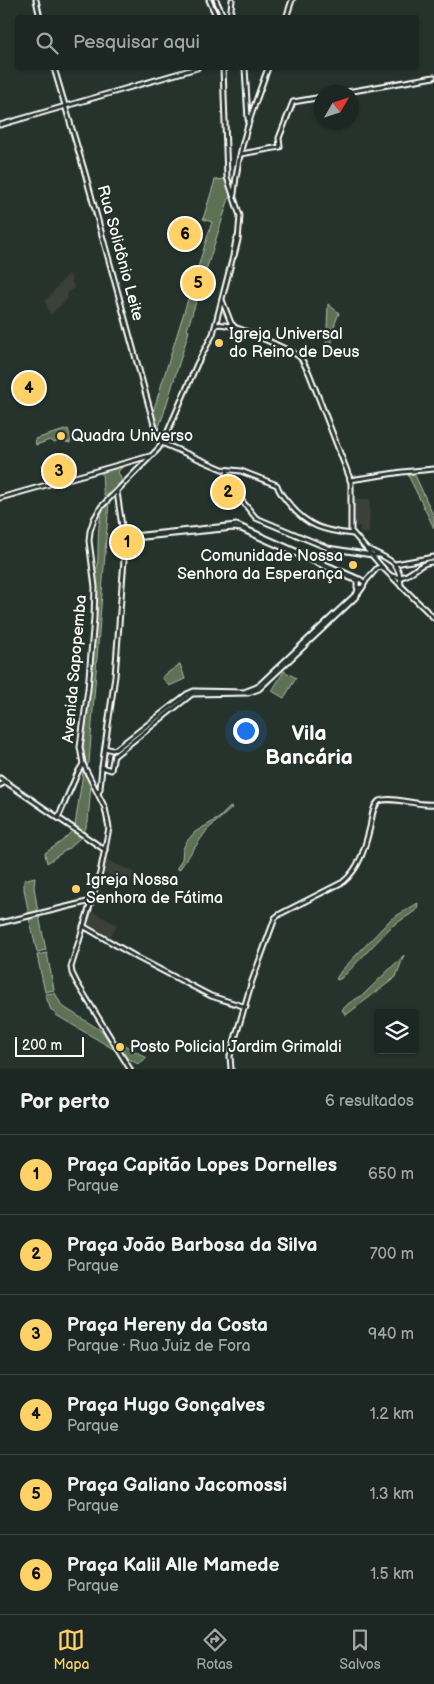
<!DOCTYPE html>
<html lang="pt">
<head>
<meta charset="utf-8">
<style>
  :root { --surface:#1c2622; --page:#252e2a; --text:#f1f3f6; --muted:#a0a5a5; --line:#3a4340; --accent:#ffd166 }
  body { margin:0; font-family:"Balsamiq Sans",sans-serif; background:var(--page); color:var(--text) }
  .controls { position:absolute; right:15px; bottom:15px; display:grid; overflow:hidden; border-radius:5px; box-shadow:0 1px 4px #0004 }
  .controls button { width:45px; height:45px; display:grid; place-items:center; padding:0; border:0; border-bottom:1px solid var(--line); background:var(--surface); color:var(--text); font:25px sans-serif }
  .compass { position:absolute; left:314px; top:85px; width:45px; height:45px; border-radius:50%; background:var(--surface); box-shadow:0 1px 4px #0004; rotate:51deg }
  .scale { position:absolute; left:15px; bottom:12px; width:69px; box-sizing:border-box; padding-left:5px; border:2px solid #fff; border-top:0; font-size:14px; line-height:18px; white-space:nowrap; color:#fff; -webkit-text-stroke:4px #26332d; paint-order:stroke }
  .you { position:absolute; left:245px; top:730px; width:18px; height:18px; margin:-12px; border:4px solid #fff; border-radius:50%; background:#1a73e8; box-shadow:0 0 0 8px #1a73e833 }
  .badge { display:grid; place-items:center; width:32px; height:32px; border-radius:50%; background:var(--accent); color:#111; font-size:16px; font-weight:700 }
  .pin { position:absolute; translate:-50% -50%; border:2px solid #fff; box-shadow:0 1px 5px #0006 }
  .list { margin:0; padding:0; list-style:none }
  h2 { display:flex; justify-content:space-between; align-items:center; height:65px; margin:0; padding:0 20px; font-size:21px }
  h2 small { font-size:16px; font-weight:400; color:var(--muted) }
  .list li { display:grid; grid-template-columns:32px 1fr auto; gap:15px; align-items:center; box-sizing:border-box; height:80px; padding:0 20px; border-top:1px solid var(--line) }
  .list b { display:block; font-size:19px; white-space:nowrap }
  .list p { margin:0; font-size:16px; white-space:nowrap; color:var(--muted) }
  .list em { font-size:16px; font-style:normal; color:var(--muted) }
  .icon { flex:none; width:28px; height:28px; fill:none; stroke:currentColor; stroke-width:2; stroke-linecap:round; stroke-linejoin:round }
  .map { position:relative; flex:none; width:434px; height:1069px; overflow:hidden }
  .search { position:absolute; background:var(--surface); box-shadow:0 1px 4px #0004; left:15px; right:15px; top:15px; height:55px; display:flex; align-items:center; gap:12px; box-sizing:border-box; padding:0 18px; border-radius:5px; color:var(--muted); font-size:19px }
  .sheet { height:545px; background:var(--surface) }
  nav { display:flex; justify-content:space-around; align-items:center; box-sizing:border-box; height:70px; border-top:1px solid var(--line); background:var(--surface); font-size:14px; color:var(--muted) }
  nav a { display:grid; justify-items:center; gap:2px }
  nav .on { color:var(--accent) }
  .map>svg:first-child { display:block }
  .built { fill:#3a4039 }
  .green { fill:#5d7154; stroke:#aeb8aa }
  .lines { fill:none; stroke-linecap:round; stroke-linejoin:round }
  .secondary-casing { stroke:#fff; stroke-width:7 }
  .secondary { stroke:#26332d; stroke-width:3 }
  .poi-dot { fill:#ffd166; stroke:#26332d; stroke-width:2 }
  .labels { text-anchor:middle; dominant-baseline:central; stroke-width:4.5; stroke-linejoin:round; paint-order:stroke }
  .street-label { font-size:16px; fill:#fff; stroke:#26332d }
  .poi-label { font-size:16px; fill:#fff; stroke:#26332d; text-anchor:start }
  .district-label { font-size:21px; font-weight:bold; fill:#fff; stroke:#26332d }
</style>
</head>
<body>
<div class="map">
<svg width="434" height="1069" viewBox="0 0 434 1069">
  <rect width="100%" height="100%" fill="#26332d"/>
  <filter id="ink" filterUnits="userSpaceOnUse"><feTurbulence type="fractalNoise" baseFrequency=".02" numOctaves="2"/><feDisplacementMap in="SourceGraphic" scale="10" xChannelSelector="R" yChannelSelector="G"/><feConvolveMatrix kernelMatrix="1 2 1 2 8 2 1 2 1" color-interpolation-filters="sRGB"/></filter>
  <g filter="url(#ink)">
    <g class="built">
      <path d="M69 273 74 288 68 292 67 299 50 315 45 301Z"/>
      <path d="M353 499H370L369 533H360V526H353Z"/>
      <path d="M106 860 134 872 130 884 102 872Z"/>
      <path d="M90 910 117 925 110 938 87 925Z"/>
    </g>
    <g class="green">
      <path d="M225 179 231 192 187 330 189 331 163 416 158 429 153 412 212 222 203 219 215 180Z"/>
      <path d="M328 304 339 313C334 326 329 338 334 351L330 357 326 351Z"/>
      <path d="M68 429 71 439 70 443 59 440 55 443 50 440 36 445 35 439Z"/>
      <path d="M48 462 58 463 77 474 47 483 42 465Z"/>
      <path d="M123 464 124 465 118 472 122 481 105 497C101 488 104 480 101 470Z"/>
      <path d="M408 475H415L434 517V528Z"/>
      <path d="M109 501 89 763 86 766 82 752 81 740 87 700 96 584 94 569 97 568C100 549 94 514 109 501Z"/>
      <path d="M180 664 185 679 169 686 162 677Z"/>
      <path d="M284 671 296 678 284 698 272 691Z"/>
      <path d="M83 772 91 784 88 822 84 832 75 826Z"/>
      <path d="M230 807 232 808 207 830 179 870 177 868 182 859 183 849 187 841 195 832 219 818Z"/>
      <path d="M72 831 81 837 69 848 47 863 45 853 61 842Z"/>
      <path d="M35 877 34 887 38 912 29 915 24 889V880Z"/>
      <path d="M418 903 417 910 392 926 343 977 338 980 336 979 341 971 391 919Z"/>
      <path d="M39 916 46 950 37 952 29 918Z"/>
      <path d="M47 953 54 990 45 992 37 955Z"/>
      <path d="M404 955 396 977 346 1015 342 1010 349 1003 363 995Z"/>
      <path d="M55 993 62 1006 102 1031 115 1050 56 1015 52 1010H51L45 994Z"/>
      <path d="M114 1039 147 1058 138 1064 125 1057Z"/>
    </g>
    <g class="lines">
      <g class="secondary-casing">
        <g id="secondary">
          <path d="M36 0 40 18"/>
          <path d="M209 0 217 18"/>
          <path d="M216 0 224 18"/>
          <path d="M230 18 232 0"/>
          <path d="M286 18 292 0"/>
          <path d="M54 68 85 173 158 439 162 443"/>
          <path d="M223 68 227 177 240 216 238 240 234 256"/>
          <path d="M245 68 248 119"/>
          <path d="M347 92 434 77"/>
          <path d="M0 125 197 68"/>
          <path d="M241 154 280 147 279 138 293 102 322 97"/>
          <path d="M234 194C238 148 252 111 268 68"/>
          <path d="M222 300 231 323 234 326"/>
          <path d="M216 325C229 320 280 347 294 353L301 358 309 373 349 476 351 483V531L382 567 434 618"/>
          <path d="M162 443 222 469 241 471 277 485C279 493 285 499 290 505 308 527 325 531 353 534"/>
          <path d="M228 470 225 480 256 518 328 548 372 555H378"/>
          <path d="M350 480 402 472 434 469"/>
          <path d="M0 498 150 456"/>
          <path d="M122 531 133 536 237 525 359 579"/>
          <path d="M125 547 134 538 233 528 241 529 357 581 360 579 365 583 362 588 357 587V581"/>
          <path d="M368 549C389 560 400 560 401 586"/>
          <path d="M395 564 434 557"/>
          <path d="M392 576C410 582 417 561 434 562"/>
          <path d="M365 582 377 568 382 567"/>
          <path d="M105 748 112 750 116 749 187 694 194 691 244 692 257 687 357 593 358 588"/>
          <path d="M114 756 192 694 248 693 259 689 356 597 363 587"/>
          <path d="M102 767 111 770 114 755"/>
          <path d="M0 778 105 850"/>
          <path d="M0 785 6 782"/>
          <path d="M98 793 100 789 102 767 115 676 125 547 117 492"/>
          <path d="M58 818 78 772 83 764"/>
          <path d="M0 923 91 901"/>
          <path d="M83 926 138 958 211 996 246 1007"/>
          <path d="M130 1069 77 983 72 973 71 967 100 873 109 828 105 808 83 764 80 747 88 689 94 618 95 587 89 541 90 531 94 519 101 507 158 449 165 438 197 364 213 334 233 256 236 240 238 237"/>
          <path d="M231 1069 230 1056 252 981 275 918 280 914 343 882C360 868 365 847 370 827 372 818 372 807 379 801 394 796 417 806 434 804"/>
        </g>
      </g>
      <use href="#secondary" class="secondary"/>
    </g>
  </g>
  <g class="poi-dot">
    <circle cx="219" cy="343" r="5"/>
    <circle cx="61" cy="436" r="5"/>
    <circle cx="353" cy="565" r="5"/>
    <circle cx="76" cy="889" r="5"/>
    <circle cx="120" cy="1047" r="5"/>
  </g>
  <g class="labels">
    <g class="street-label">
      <text transform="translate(120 253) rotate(75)">Rua Solidônio Leite</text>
      <text transform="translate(75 669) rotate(-85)">Avenida Sapopemba</text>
    </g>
    <g class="poi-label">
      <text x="229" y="334">Igreja Universal<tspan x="229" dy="18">do Reino de Deus</tspan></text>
      <text x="71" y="436">Quadra Universo</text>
      <text x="343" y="556" text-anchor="end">Comunidade Nossa<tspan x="343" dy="18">Senhora da Esperança</tspan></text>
      <text x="86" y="880">Igreja Nossa<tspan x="86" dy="18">Senhora de Fátima</tspan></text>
      <text x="130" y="1047">Posto Policial Jardim Grimaldi</text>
    </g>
    <g class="district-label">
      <text x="309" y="733">Vila<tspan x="309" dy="24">Bancária</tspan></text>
    </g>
  </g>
</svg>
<div class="controls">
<button><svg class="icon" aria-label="layers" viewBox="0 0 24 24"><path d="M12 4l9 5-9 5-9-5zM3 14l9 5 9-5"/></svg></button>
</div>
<svg class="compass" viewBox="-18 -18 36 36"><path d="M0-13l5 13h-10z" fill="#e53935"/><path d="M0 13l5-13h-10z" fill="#a0a5a5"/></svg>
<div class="scale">200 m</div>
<div class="you"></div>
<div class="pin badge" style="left:127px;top:542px">1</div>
<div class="pin badge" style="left:228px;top:492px">2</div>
<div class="pin badge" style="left:59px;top:471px">3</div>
<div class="pin badge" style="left:29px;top:388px">4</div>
<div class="pin badge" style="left:198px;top:283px">5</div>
<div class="pin badge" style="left:185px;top:234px">6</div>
<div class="search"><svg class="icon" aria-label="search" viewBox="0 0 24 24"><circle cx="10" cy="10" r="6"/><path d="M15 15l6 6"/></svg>Pesquisar aqui</div>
</div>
<section class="sheet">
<h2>Por perto<small>6 resultados</small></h2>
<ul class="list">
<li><span class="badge">1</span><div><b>Praça Capitão Lopes Dornelles</b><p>Parque</p></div><em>650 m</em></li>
<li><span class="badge">2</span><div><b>Praça João Barbosa da Silva</b><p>Parque</p></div><em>700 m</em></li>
<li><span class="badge">3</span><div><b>Praça Hereny da Costa</b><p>Parque · Rua Juiz de Fora</p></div><em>940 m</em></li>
<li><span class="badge">4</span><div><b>Praça Hugo Gonçalves</b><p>Parque</p></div><em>1.2 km</em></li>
<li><span class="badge">5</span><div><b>Praça Galiano Jacomossi</b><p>Parque</p></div><em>1.3 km</em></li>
<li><span class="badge">6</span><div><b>Praça Kalil Alle Mamede</b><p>Parque</p></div><em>1.5 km</em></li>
</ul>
</section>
<nav>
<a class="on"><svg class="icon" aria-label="map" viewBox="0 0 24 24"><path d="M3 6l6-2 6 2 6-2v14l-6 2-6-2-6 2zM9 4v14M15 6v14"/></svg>Mapa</a>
<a><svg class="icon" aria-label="directions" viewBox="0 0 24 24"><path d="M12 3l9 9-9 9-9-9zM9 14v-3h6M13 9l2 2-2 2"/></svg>Rotas</a>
<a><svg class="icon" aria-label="saved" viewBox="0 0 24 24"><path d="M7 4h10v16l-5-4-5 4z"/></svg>Salvos</a>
</nav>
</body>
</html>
